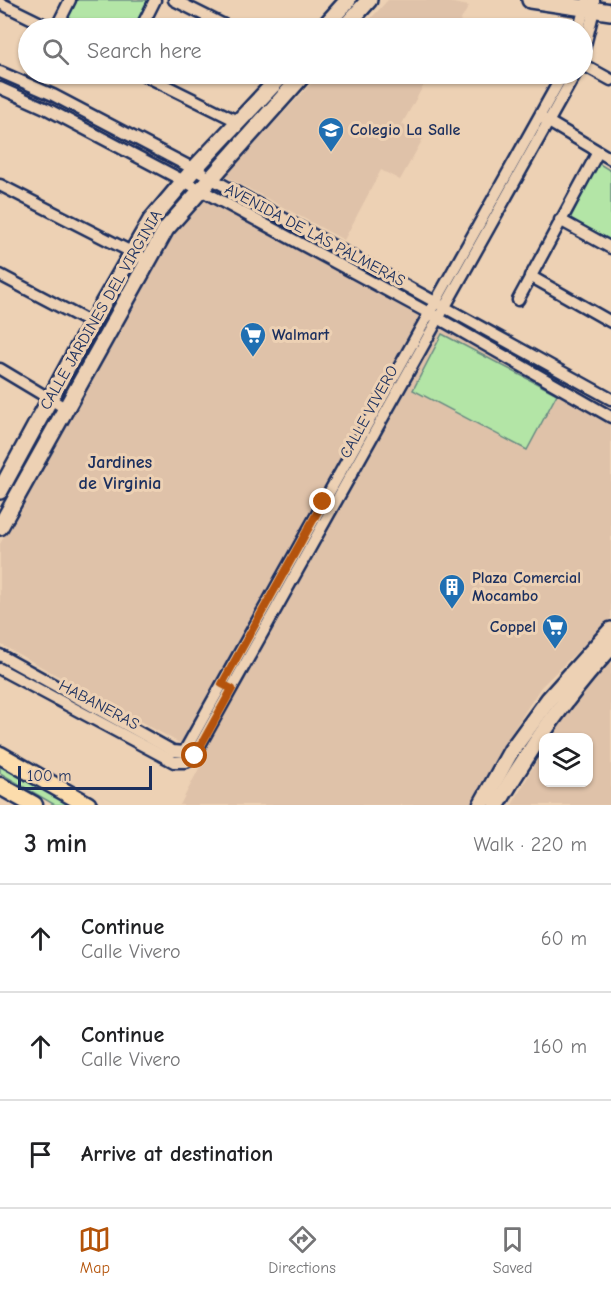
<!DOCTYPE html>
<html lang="en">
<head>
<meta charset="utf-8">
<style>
  :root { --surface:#fff; --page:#f6f6f6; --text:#202124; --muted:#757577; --line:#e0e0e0; --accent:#b45309 }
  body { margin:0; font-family:"Comic Neue",sans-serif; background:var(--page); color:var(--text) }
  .controls { position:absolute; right:18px; bottom:18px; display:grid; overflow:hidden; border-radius:12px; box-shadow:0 2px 4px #0004 }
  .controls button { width:54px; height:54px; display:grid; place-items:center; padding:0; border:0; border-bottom:2px solid var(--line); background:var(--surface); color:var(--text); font:30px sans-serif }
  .scale { position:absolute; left:18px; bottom:15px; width:134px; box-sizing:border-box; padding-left:6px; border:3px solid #1b2f5e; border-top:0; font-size:16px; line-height:21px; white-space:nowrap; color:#1b2f5e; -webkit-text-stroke:4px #edd1b4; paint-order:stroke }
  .stop { position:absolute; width:18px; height:18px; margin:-14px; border:4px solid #b45309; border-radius:50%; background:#fff }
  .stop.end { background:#b45309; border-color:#fff; box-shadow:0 2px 6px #0008 }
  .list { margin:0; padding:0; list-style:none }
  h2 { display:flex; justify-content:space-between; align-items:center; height:78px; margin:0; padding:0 24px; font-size:26px }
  h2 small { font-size:20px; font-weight:400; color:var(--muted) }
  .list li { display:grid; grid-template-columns:39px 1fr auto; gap:18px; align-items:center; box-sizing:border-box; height:108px; padding:0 24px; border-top:2px solid var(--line) }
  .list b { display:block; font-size:22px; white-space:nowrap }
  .list p { margin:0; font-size:20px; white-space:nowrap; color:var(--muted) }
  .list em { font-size:20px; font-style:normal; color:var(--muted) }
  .icon { flex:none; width:33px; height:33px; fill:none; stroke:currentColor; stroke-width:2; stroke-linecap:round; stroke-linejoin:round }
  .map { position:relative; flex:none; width:611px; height:805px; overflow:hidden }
  .search { position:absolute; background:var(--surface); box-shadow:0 2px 4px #0004; left:18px; right:18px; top:18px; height:66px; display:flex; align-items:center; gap:15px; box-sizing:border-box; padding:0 21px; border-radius:33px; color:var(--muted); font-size:22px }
  .sheet { height:402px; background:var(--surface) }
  nav { display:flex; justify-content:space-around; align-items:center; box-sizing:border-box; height:84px; border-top:2px solid var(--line); background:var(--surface); font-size:16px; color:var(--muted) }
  nav a { display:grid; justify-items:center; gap:3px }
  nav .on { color:var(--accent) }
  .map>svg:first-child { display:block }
  .built { fill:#dfc2a9 }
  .green { fill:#b3e5a6; stroke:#678a82; stroke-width:1.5 }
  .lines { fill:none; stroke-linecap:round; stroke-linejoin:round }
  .street-casing { stroke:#1b2f5e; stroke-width:15 }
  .secondary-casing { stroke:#1b2f5e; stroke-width:20 }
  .primary-casing { stroke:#1b2f5e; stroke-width:21 }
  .street { stroke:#edd1b4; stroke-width:10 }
  .secondary { stroke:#edd1b4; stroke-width:15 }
  .primary { stroke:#fcdcac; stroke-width:16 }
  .route { stroke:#b45309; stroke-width:8 }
  .labels { text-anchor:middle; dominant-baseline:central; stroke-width:6; stroke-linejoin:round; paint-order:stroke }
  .poi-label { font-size:16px; font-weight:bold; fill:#1b2f5e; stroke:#edd1b4; text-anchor:start }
  .street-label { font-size:16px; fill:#1b2f5e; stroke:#edd1b4 }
  .neighbourhood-label { font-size:18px; font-weight:bold; fill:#1b2f5e; stroke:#edd1b4 }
</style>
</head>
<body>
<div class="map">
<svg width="611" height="805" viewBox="0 0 611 805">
  <rect width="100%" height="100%" fill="#edd1b4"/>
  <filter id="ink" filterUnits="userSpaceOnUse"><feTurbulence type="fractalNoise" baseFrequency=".0167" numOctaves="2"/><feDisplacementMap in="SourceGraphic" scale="12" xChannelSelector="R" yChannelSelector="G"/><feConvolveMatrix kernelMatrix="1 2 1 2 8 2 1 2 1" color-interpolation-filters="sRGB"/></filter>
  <g filter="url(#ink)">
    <g class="built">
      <path d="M388 0H437L469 6 456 28H362Z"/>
      <path d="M320 74H430L402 124 424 137 400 180 381 170 344 240 225 176Z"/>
      <path d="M208 196 611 418V618L541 687 510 735 505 749 472 805H180L205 757 0 644V544L177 223Z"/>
      <path d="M611 661V805H512L543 750 544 782H588V738L551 737 589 681Z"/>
    </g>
    <g class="green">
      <path d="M75 0H149L135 28H63Z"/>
      <path d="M598 163 611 171V240L570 219Z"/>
      <path d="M442 334 557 394 527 450 413 390Z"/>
      <path d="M0 762 72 805H55L0 773Z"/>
    </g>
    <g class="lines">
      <g class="street-casing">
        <g id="street">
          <path d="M174 0 230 28"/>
          <path d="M0 3 51 28"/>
          <path d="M56 28 70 0"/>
          <path d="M141 28 155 0"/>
          <path d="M579 28 586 3"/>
          <path d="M582 57 594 10V0"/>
          <path d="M582 64 611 80"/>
          <path d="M0 72 53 95 194 169 611 399"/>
          <path d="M142 74 237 121"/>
          <path d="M0 88 47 109 199 189 438 318 611 417"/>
          <path d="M542 118 611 159"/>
          <path d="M0 185 147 260"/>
          <path d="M560 220 611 248"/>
          <path d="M0 275 91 323"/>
          <path d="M530 276 611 322"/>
          <path d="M518 300 598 152"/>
          <path d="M0 369 65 408"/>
          <path d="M0 655 173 751 184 752 563 74"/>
          <path d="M0 669 174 762H186L192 759 575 74"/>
        </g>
      </g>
      <g class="secondary-casing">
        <g id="secondary">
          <path d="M530 0 611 12"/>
          <path d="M323 28 348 0"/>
          <path d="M344 28 369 0"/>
          <path d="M0 491 82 340 151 220 194 169 283 74"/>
          <path d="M0 527 166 229 304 74"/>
          <path d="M481 805 511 751 549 699 611 630"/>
          <path d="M497 805C530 748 566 696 611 647"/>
        </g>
      </g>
      <g class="primary-casing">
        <g id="primary">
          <path d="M0 755 88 805"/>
          <path d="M0 786 34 805"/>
        </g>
      </g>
      <use href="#street" class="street"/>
      <use href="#secondary" class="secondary"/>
      <use href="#primary" class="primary"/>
    </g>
  </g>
  <g class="lines" filter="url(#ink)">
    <path class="route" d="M195 756 232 689 222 684 323 502"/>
  </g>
  <defs>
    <g id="university-pin" transform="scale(1.35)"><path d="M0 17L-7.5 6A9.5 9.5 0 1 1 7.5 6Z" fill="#1f6fb2" stroke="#edd1b4"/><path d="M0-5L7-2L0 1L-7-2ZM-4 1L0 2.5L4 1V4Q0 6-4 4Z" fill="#fff"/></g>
    <g id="supermarket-pin" transform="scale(1.35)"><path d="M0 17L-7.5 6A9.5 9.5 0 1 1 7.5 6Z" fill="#1f6fb2" stroke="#edd1b4"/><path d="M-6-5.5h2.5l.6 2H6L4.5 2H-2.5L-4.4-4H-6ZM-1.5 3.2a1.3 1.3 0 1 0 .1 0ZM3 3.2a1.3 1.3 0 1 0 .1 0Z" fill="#fff"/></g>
    <g id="building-pin" transform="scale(1.35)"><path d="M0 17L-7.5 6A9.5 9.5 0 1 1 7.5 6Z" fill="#1f6fb2" stroke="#edd1b4"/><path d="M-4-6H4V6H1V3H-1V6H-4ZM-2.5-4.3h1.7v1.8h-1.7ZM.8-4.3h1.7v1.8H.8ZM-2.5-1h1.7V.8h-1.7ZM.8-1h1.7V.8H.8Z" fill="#fff"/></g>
  </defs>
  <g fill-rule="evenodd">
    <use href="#university-pin" x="331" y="130"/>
    <use href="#supermarket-pin" x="253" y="335"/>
    <use href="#building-pin" x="452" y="587"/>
    <use href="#supermarket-pin" x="555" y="627"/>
  </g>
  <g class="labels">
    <g class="poi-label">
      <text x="350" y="130">Colegio La Salle</text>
      <text x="272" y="335">Walmart</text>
      <text x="472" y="578">Plaza Comercial<tspan x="472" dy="18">Mocambo</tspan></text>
      <text x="536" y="627" text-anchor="end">Coppel</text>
    </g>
    <g class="street-label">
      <text transform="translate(315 235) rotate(28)">AVENIDA DE LAS PALMERAS</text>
      <text transform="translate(101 310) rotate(-60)">CALLE JARDINES DEL VIRGINIA</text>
      <text transform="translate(369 412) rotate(-61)">CALLE VIVERO</text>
      <text transform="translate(99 705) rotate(28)">HABANERAS</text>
    </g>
    <g class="neighbourhood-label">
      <text x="120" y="462">Jardines<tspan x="120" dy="21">de Virginia</tspan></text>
    </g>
  </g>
</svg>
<div class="controls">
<button><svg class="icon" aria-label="layers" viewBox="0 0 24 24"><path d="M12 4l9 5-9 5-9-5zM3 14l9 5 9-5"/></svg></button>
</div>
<div class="scale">100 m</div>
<div class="stop" style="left:195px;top:756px"></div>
<div class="stop end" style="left:323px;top:502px"></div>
<div class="search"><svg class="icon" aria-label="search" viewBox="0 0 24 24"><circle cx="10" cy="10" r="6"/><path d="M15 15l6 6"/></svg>Search here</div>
</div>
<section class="sheet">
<h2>3 min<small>Walk · 220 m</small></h2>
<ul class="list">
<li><svg class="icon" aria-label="ahead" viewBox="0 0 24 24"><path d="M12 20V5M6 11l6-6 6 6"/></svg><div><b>Continue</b><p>Calle Vivero</p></div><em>60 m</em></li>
<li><svg class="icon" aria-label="ahead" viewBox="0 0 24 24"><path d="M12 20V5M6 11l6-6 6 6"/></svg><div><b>Continue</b><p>Calle Vivero</p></div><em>160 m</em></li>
<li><svg class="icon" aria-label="arrive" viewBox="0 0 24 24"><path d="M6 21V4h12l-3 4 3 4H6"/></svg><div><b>Arrive at destination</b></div></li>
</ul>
</section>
<nav>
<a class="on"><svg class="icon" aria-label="map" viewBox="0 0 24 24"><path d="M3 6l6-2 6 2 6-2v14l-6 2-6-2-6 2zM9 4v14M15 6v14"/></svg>Map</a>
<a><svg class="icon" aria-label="directions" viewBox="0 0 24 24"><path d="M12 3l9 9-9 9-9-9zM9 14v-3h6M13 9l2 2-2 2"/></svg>Directions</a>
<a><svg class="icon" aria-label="saved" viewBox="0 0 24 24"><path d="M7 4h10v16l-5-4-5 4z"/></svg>Saved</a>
</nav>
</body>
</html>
